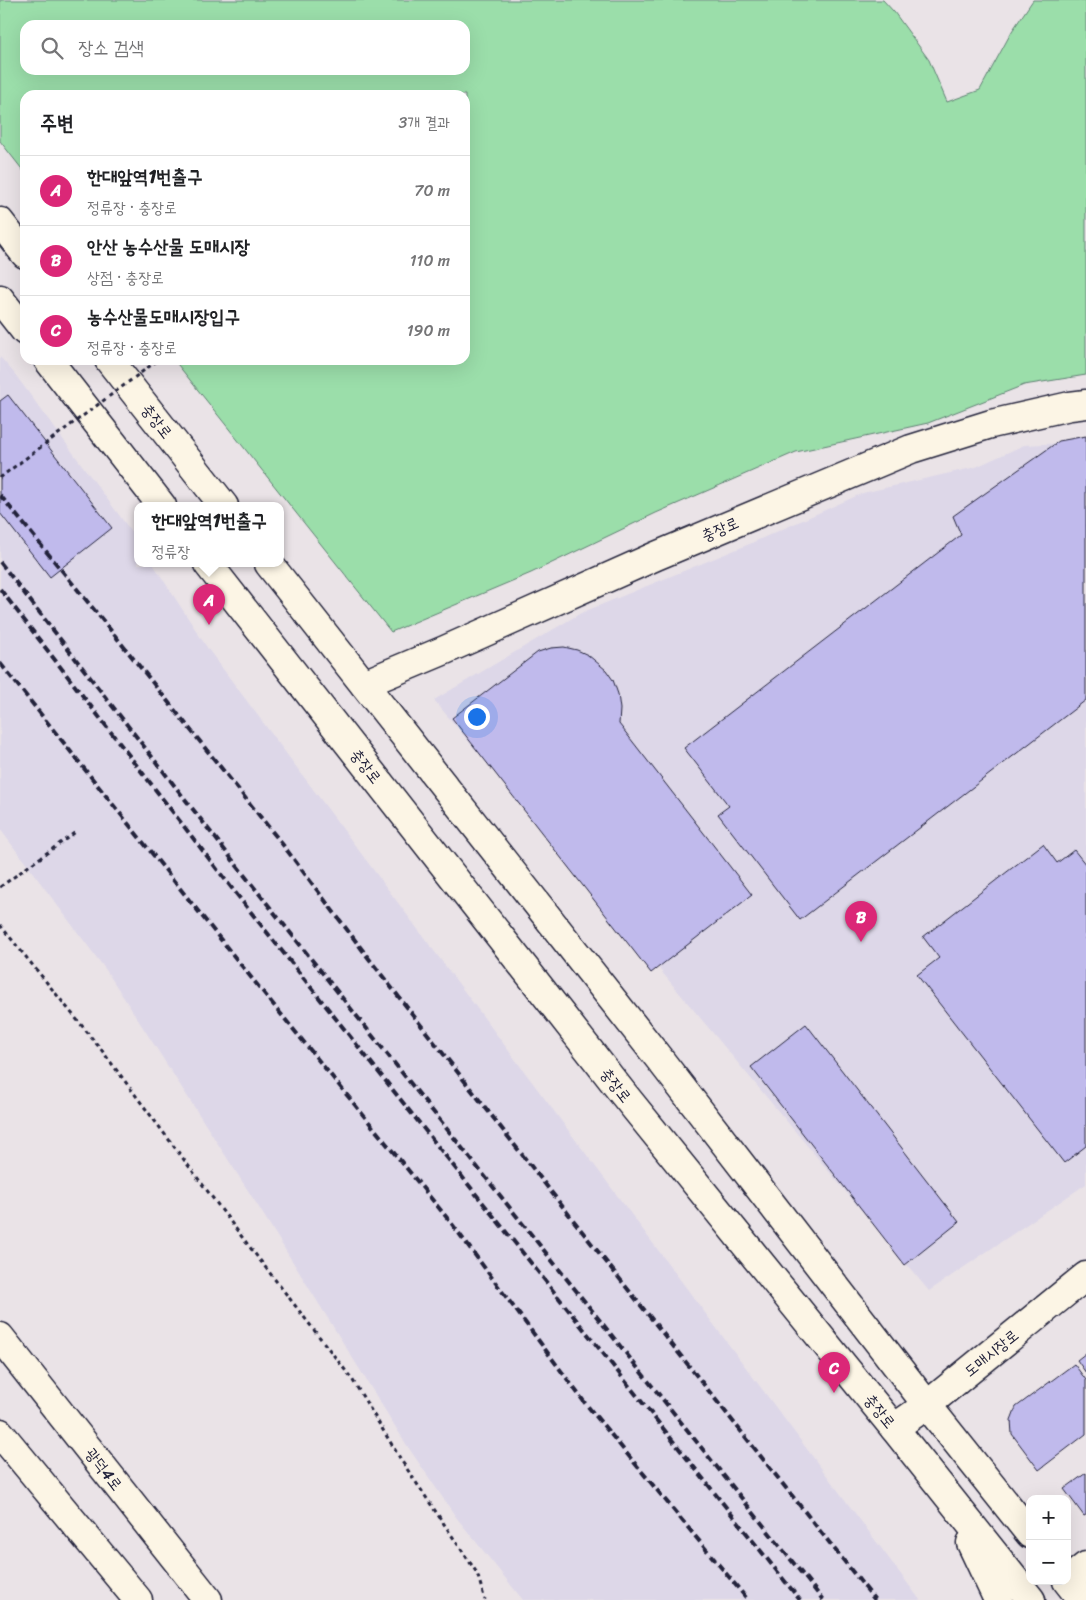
<!DOCTYPE html>
<html lang="ko">
<head>
<meta charset="utf-8">
<style>
  :root { --surface:#fff; --page:#f2f2f2; --text:#202124; --muted:#757577; --line:#e0e0e0; --accent:#db2777 }
  body { margin:0; font-family:Sriracha,"Poor Story",sans-serif; background:var(--page); color:var(--text) }
  .controls { position:absolute; right:15px; bottom:15px; display:grid; overflow:hidden; border-radius:10px; box-shadow:0 5px 20px #0002 }
  .controls button { width:45px; height:45px; display:grid; place-items:center; padding:0; border:0; border-bottom:1px solid var(--line); background:var(--surface); color:var(--text); font:25px sans-serif }
  .you { position:absolute; left:476px; top:716px; width:18px; height:18px; margin:-12px; border:4px solid #fff; border-radius:50%; background:#1a73e8; box-shadow:0 0 0 8px #1a73e833 }
  .badge { display:grid; place-items:center; width:32px; height:32px; border-radius:50%; background:var(--accent); color:#fff; font-size:16px; font-weight:700 }
  .pin { position:absolute; translate:-50% -41px; filter:drop-shadow(0 1px 2px #0008) }
  .pin::after { content:''; position:absolute; top:26px; width:18px; height:15px; background:inherit; clip-path:polygon(0 0,100% 0,50% 100%) }
  .popup { position:absolute; left:134px; top:502px; width:150px; height:65px; box-sizing:border-box; display:grid; place-content:center; border-radius:10px; background:var(--surface); filter:drop-shadow(0 1px 4px #0005); font-size:16px; white-space:nowrap; color:var(--muted) }
  .popup b { font-size:19px; color:var(--text) }
  .popup::after { content:''; position:absolute; left:50%; top:100%; margin-left:-10px; border:10px solid transparent; border-top-color:var(--surface) }
  .list { margin:0; padding:0; list-style:none }
  h2 { display:flex; justify-content:space-between; align-items:center; height:65px; margin:0; padding:0 20px; font-size:21px }
  h2 small { font-size:16px; font-weight:400; color:var(--muted) }
  .list li { display:grid; grid-template-columns:32px 1fr auto; gap:15px; align-items:center; box-sizing:border-box; height:70px; padding:0 20px; border-top:1px solid var(--line) }
  .list b { display:block; font-size:19px; white-space:nowrap }
  .list p { margin:0; font-size:16px; white-space:nowrap; color:var(--muted) }
  .list em { font-size:16px; font-style:normal; color:var(--muted) }
  .icon { flex:none; width:28px; height:28px; fill:none; stroke:currentColor; stroke-width:2; stroke-linecap:round; stroke-linejoin:round }
  .map { position:relative; flex:none; width:1086px; height:1600px; overflow:hidden }
  .search { position:absolute; background:var(--surface); box-shadow:0 5px 20px #0002; left:20px; top:20px; width:450px; height:55px; display:flex; align-items:center; gap:12px; box-sizing:border-box; padding:0 18px; border-radius:15px; color:var(--muted); font-size:19px }
  .panel { position:absolute; background:var(--surface); box-shadow:0 5px 20px #0002; left:20px; top:90px; width:450px; height:275px; border-radius:15px }
  .map>svg:first-child { display:block }
  .built { fill:#ddd7e8 }
  .green { fill:#9bdeaa; stroke:#5e8072; fill-rule:evenodd }
  .building { fill:#c0baec; stroke:#22223b }
  .lines { fill:none; stroke-linecap:round; stroke-linejoin:round }
  .minor-casing { stroke:#22223b; stroke-width:31 }
  .major-casing { stroke:#22223b; stroke-width:31 }
  .path { stroke:#22223b; stroke-width:3; stroke-dasharray:4 4; stroke-linecap:butt }
  .minor { stroke:#fcf5e5; stroke-width:28 }
  .major { stroke:#fcf5e5; stroke-width:28 }
  .rail { stroke:#22223b; stroke-width:4; stroke-dasharray:8 4; stroke-linecap:butt }
  .path-bridge { stroke:#22223b; stroke-width:3; stroke-dasharray:4 4; stroke-linecap:butt }
  .labels { text-anchor:middle; dominant-baseline:central; stroke-width:4.5; stroke-linejoin:round; paint-order:stroke }
  .street-label { font-size:16px; fill:#22223b; stroke:#fcf5e5 }
</style>
</head>
<body>
<div class="map">
<svg width="1086" height="1600" viewBox="0 0 1086 1600">
  <rect width="100%" height="100%" fill="#eae3e7"/>
  <filter id="ink" filterUnits="userSpaceOnUse"><feTurbulence type="fractalNoise" baseFrequency=".02" numOctaves="2"/><feDisplacementMap in="SourceGraphic" scale="10" xChannelSelector="R" yChannelSelector="G"/><feConvolveMatrix kernelMatrix="1 2 1 2 8 2 1 2 1" color-interpolation-filters="sRGB"/></filter>
  <g filter="url(#ink)">
    <g class="built">
      <path d="M0 357 14 373 133 534 138 541V564H153L208 649 920 1600H523L456 1517 408 1447 258 1206 106 970 0 829Z"/>
      <path d="M1086 442V1184L929 1291 434 700 581 613 747 545 863 493 976 467 1024 445Z"/>
    </g>
    <path class="green" d="M0 0H883L894 12 929 60 947 102 980 90 1012 31 1033 0H1086V375L1024 385 928 423 796 452 656 513 531 573 391 632 174 360H465V95H25V173L0 141ZM25 25H465V70H25Z"/>
    <g class="building">
      <path d="M8 395 112 528 50 577 0 513V401Z"/>
      <path d="M1086 436V700L800 920 718 814 729 806 684 748 961 535 953 516 1059 441Z"/>
      <path d="M564 647 577 650 588 655 606 670 613 680 618 694 620 709 619 724 752 895 651 973 452 718 538 652 551 648Z"/>
      <path d="M1043 844 1057 863 1074 850 1086 865V1146L1064 1163 917 975 939 958 923 937Z"/>
      <path d="M806 1024 959 1222 905 1265 751 1067Z"/>
      <path d="M1086 1353V1373L1077 1360Z"/>
      <path d="M1074 1364 1086 1380V1434L1039 1470 1012 1434 1011 1420 1016 1407Z"/>
      <path d="M1086 1473V1515L1084 1516 1064 1489Z"/>
    </g>
    <g class="lines">
      <g class="minor-casing">
        <g id="minor">
          <path d="M0 222 25 254"/>
          <path d="M0 299 25 331"/>
          <path d="M48 360 162 506"/>
          <path d="M109 360 224 506"/>
          <path d="M208 564 621 1091 894 1428 1031 1600"/>
          <path d="M269 564 661 1061 927 1405 1030 1534"/>
          <path d="M364 684 445 650 656 556 911 449 991 424 1070 406 1086 404"/>
          <path d="M894 1428 927 1405 1086 1276"/>
          <path d="M971 1543 998 1600"/>
          <path d="M1082 1600 1067 1581 1086 1566"/>
        </g>
      </g>
      <g class="major-casing">
        <g id="major">
          <path d="M0 1337 208 1600"/>
          <path d="M0 1433 138 1600"/>
        </g>
      </g>
      <g class="path">
        <path d="M0 478 6 473"/>
        <path d="M0 887 77 831"/>
        <path d="M0 925 100 1048 242 1237 352 1379 403 1463 477 1573 485 1600"/>
      </g>
      <use href="#minor" class="minor"/>
      <use href="#major" class="major"/>
      <g class="rail">
        <path d="M0 495 100 617 283 845 370 960 588 1239 875 1600"/>
        <path d="M0 562 245 876 823 1600"/>
        <path d="M0 589 234 891 800 1600"/>
        <path d="M0 663 241 965 452 1224 585 1403 748 1600"/>
      </g>
      <path class="path-bridge" d="M6 473 158 360"/>
    </g>
  </g>
  <g class="labels">
    <g class="street-label">
      <text transform="translate(157 421) rotate(52)">충장로</text>
      <text transform="translate(720 529) rotate(-23)">충장로</text>
      <text transform="translate(366 766) rotate(52)">충장로</text>
      <text transform="translate(616 1085) rotate(52)">충장로</text>
      <text transform="translate(991 1353) rotate(-39)">도매시장로</text>
      <text transform="translate(880 1411) rotate(51)">충장로</text>
      <text transform="translate(104 1469) rotate(52)">광덕4로</text>
    </g>
  </g>
</svg>
<div class="controls">
<button>+</button>
<button>−</button>
</div>
<div class="you"></div>
<div class="pin badge" style="left:209px;top:625px">A</div>
<div class="popup"><b>한대앞역1번출구</b>정류장</div>
<div class="pin badge" style="left:861px;top:942px">B</div>
<div class="pin badge" style="left:834px;top:1393px">C</div>
<div class="search"><svg class="icon" aria-label="search" viewBox="0 0 24 24"><circle cx="10" cy="10" r="6"/><path d="M15 15l6 6"/></svg>장소 검색</div>
<section class="panel">
<h2>주변<small>3개 결과</small></h2>
<ul class="list">
<li><span class="badge">A</span><div><b>한대앞역1번출구</b><p>정류장 · 충장로</p></div><em>70 m</em></li>
<li><span class="badge">B</span><div><b>안산 농수산물 도매시장</b><p>상점 · 충장로</p></div><em>110 m</em></li>
<li><span class="badge">C</span><div><b>농수산물도매시장입구</b><p>정류장 · 충장로</p></div><em>190 m</em></li>
</ul>
</section>
</div>
</body>
</html>
